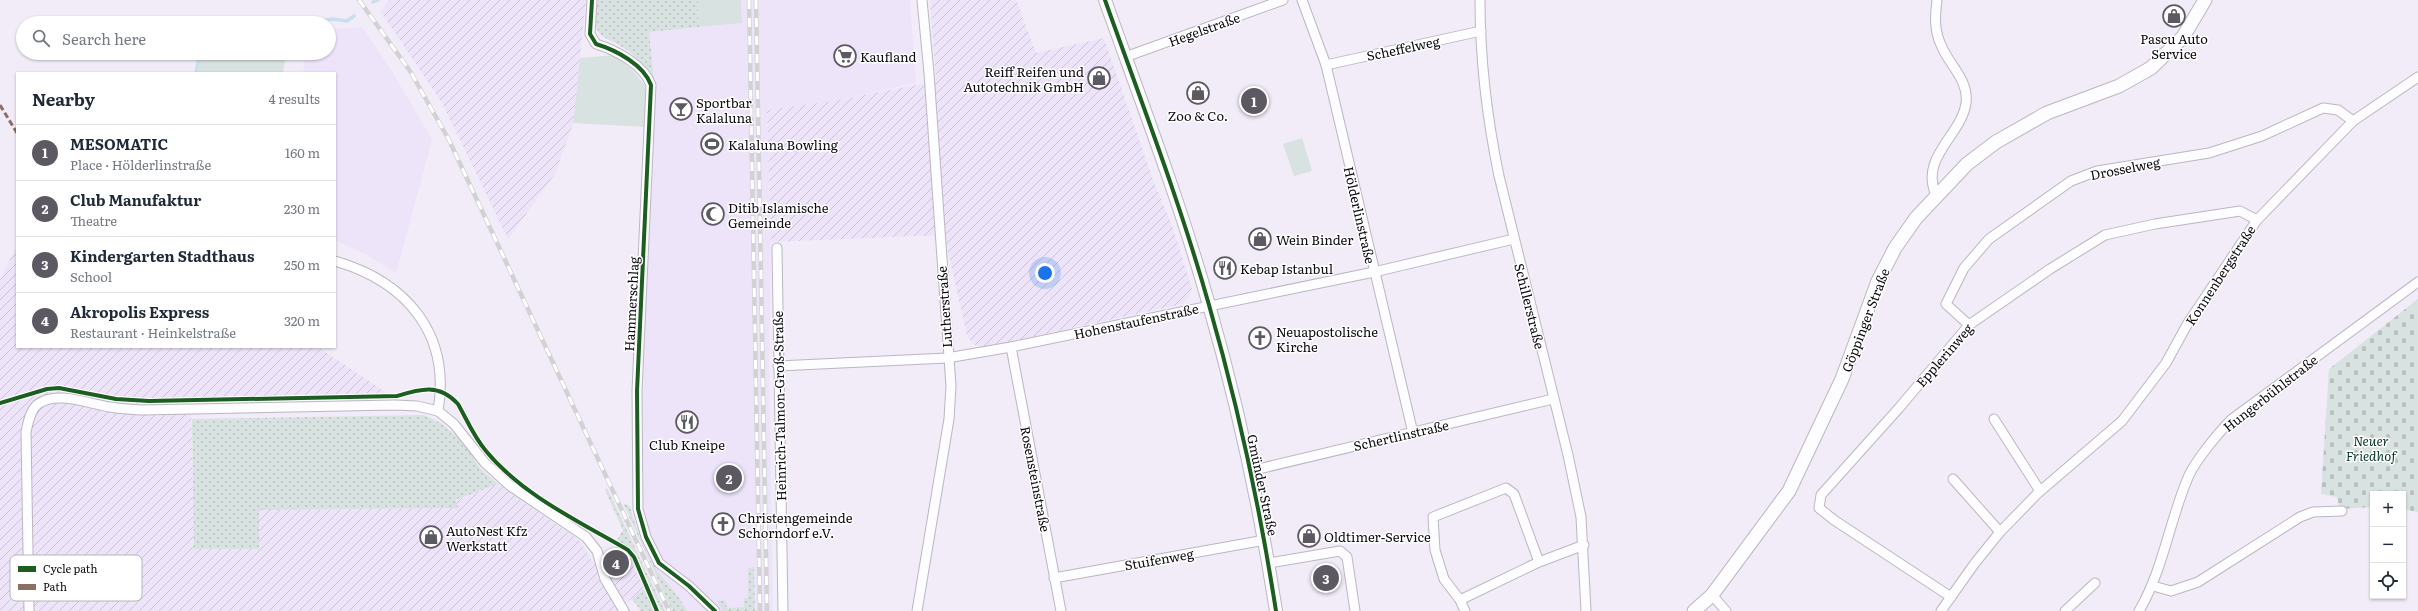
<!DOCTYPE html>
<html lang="en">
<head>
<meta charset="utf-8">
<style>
  :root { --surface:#fff; --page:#f2f2f3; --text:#1f2937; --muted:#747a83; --line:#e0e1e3; --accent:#5d5962 }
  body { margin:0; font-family:Literata,serif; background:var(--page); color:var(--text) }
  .controls { position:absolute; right:12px; bottom:12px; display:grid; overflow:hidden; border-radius:0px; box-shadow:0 1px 3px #0004 }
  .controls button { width:36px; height:36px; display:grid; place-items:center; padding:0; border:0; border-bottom:1px solid var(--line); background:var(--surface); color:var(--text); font:20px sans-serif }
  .you { position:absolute; left:1045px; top:273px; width:14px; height:14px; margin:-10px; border:3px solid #fff; border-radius:50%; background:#1a73e8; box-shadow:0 0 0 6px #1a73e833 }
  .badge { display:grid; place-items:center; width:26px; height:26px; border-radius:50%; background:var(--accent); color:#fff; font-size:13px; font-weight:700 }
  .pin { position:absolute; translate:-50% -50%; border:2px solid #fff; box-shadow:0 1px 4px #0006 }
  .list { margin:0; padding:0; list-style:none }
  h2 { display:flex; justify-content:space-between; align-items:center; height:52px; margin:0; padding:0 16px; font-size:17px }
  h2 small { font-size:13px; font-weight:400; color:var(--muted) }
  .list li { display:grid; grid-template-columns:26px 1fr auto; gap:12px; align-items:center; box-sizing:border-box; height:56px; padding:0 16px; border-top:1px solid var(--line) }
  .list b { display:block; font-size:15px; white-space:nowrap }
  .list p { margin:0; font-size:13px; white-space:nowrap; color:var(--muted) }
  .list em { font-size:13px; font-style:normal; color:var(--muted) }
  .icon { flex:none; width:22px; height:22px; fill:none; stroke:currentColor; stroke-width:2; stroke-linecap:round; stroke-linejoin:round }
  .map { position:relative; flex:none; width:2418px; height:611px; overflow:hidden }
  .search { position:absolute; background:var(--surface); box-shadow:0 1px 3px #0004; left:16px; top:16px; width:320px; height:44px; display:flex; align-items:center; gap:10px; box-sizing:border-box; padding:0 14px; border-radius:22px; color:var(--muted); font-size:15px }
  .panel { position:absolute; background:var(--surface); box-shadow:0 1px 3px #0004; left:16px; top:72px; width:320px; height:276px; border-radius:0px }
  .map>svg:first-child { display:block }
  .built { fill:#ede4fa }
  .industrial { fill:url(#industrial-furrows) }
  .grass { fill:url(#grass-dots) }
  .cemetery { fill:url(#cemetery-stones) }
  .garden { fill:#d8e2e1 }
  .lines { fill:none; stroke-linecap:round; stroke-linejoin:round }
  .stream { stroke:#c7e0ec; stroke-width:3.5 }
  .minor-casing { stroke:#bbb7c0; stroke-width:11 }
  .tertiary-casing { stroke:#bbb7c0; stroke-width:14 }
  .secondary-casing { stroke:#bbb7c0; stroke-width:15 }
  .minor { stroke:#fdfcfe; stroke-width:9 }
  .tertiary { stroke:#fdfcfe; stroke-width:12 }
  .secondary { stroke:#fdfcfe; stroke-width:13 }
  .rail-casing { stroke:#d2d1d3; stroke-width:4.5 }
  .rail { stroke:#fff; stroke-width:3; stroke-dasharray:9; stroke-linecap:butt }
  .quiet { stroke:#8d6e63; stroke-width:3; stroke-dasharray:6 3; stroke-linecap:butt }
  .cycleway-casing { stroke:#fff; stroke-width:6 }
  .cycleway { stroke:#1b5e20; stroke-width:4 }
  .labels { text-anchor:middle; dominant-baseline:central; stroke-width:3; stroke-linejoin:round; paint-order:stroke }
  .street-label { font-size:13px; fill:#0d0a11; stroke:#fff }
  .poi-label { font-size:13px; fill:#0d0a11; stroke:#fff; text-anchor:start }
  .park-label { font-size:13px; font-style:italic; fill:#043525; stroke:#fff }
  .key { fill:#fff; stroke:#b6b6b8; stroke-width:1 }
  .key-label { font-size:11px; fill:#0d0a11 }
</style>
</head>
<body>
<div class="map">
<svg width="2418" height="611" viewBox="0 0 2418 611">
  <defs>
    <pattern id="industrial-furrows" width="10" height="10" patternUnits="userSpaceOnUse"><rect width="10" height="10" fill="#ede4fa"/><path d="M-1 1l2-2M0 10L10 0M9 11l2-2" fill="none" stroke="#cac2d5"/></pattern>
    <pattern id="grass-dots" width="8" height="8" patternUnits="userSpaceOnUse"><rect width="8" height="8" fill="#d8e2e1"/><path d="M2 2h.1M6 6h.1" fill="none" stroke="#b8c1c0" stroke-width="1.8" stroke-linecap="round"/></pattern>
    <pattern id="cemetery-stones" width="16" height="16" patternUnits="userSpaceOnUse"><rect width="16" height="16" fill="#d8e2e1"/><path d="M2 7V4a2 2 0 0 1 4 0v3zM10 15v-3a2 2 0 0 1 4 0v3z" fill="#b8c1c0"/></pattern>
  </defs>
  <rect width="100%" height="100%" fill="#f1ecf8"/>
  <g class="built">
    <path d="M741 0H910L916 83 833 101 767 110 771 242 769 364 773 611H674L643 543 638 399 650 191 654 79 649 32 742 23Z"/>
    <path d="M362 27 393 73 432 140 396 273 365 254 335 240V73H303L306 53H329V29Z"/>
  </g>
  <g class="industrial">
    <path d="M390 0H586L573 124 555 174 508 239 442 103 380 11Z"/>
    <path d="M930 0H1016L1036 53 1104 38 1153 180 1173 228 1192 289 1189 297 1182 304 981 348 972 343 967 335 944 235 771 242 767 110 833 101 936 81Z"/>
    <path d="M17 245V347H318L387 393 191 398 194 549 258 510 459 508 454 501 498 484 580 541 593 562 619 549 632 558 645 588 625 604 631 611H0V280Z"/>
  </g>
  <g class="grass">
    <path d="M596 0H698L699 27 649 32 654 79C647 71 639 61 631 53 604 31 591 45 596 0Z"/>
    <path d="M424 415 441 423 463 442 480 468 498 484 455 500 459 508 259 510V549H194L192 419Z"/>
    <path d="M607 488 665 611H661L636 554 617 540 623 530 605 490Z"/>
    <path d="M623 503 630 506C636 529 646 557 662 577 671 588 680 597 687 611H672Z"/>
    <path d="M754 567 755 611H723L717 601 725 600 727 608 744 607V598H748V568Z"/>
    <path d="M645 588 655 611H641L632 599Z"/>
  </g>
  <path class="cemetery" d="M2418 299V512L2403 509V494H2373V507L2340 509 2337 497 2321 494 2329 369Z"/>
  <g class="garden">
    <path d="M698 0H741L742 23 699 27Z"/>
    <path d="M202 53H286L283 73H198Z"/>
    <path d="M614 55 632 70 645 85V127L573 123 580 58Z"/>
    <path d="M1302 138 1312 171 1294 176 1283 144Z"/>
  </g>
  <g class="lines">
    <g class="stream">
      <path d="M373 2 378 0"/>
      <path d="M207 23 219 18 260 21 272 18 310 22 333 19 347 21 354 16"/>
      <path d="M196 73 200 53"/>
    </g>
    <g class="minor-casing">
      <g id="minor">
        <path d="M592 0 590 34 596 44C616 50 644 65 651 85L637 391 638 509 646 537 659 563 689 586 715 611"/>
        <path d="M1302 0 1326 65 1413 433"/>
        <path d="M1480 0C1480 59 1487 118 1499 176L1568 455 1581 517 1586 611"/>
        <path d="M1125 57 1283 0"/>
        <path d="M1326 65 1481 31"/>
        <path d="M1936 195C1919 157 1962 135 1966 103 1969 80 1949 65 1941 45 1934 30 1935 16 1937 0"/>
        <path d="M777 248 783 611"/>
        <path d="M335 261C407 282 451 334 438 411L454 424 485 463 509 485 586 537 597 551 605 579 624 611"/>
        <path d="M1969 325 1946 304 1964 268 1989 239 2071 181 2097 171 2209 153 2262 136 2323 108 2338 110 2353 121"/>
        <path d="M1011 347 1061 611"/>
        <path d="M778 366 947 358 1011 347 1374 272 1514 239"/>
        <path d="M1994 419 2040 491"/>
        <path d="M1250 471 1553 399"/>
        <path d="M1953 479 2000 532"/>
        <path d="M1539 562 1514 494 1506 488 1433 517 1435 550 1444 579 1460 600 1539 562 1584 545"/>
        <path d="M1269 563 1340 551 1347 557 1355 611"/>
        <path d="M1054 578 1265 540"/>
        <path d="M2153 586 2171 591 2198 582 2300 517 2313 512 2342 511"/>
        <path d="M1712 595 1726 611"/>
        <path d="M1951 597 1834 520 1819 508 1821 495 1899 408 1969 325 2050 269 2105 235 2155 224 2240 211 2257 220"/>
        <path d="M1460 600 1465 611"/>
        <path d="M29 611 26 432C28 423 30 410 38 404 57 390 89 404 110 407 120 409 130 409 141 410L395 405 417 406 438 411"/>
        <path d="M917 611 949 419 951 386 929 73 922 0"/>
        <path d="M1941 611 1975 563 2000 532 2038 493 2122 421 2166 363 2188 323 2257 220 2353 121 2418 77"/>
        <path d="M2065 611 2095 583"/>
        <path d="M2139 611C2163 570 2169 523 2187 480 2193 463 2219 432 2232 419L2418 282"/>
      </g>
    </g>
    <g class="tertiary-casing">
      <path id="tertiary" d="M1105 0C1141 101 1180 202 1209 305 1238 406 1260 508 1276 611"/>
    </g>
    <g class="secondary-casing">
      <path id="secondary" d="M1694 611 1712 595 1789 491 1842 379 1878 281 1895 248 1916 218 1967 164 1996 142 2047 113 2119 86 2151 68 2183 37 2205 0"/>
    </g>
    <use href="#minor" class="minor"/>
    <use href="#tertiary" class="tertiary"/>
    <use href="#secondary" class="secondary"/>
    <g class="rail-casing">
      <g id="rail">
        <path d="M359 0 410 71 449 140 669 611"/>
        <path d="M749 0 760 611"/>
        <path d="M756 0 767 611"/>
      </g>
    </g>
    <use href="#rail" class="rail"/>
    <path class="quiet" d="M0 105 17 133"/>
    <g class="cycleway-casing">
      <g id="cycleway">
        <path d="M592 0 590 34 596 44C616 50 644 65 651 85L637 391 638 509 646 537 659 563 689 586 715 611"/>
        <path d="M1105 0C1141 101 1180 202 1209 305 1238 406 1260 508 1276 611"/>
        <path d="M0 403 47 389 59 388 116 399 149 401 397 396C420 389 439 383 458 404 467 420 474 437 486 451 522 495 580 522 628 550L634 557 657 611"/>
      </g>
    </g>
    <use href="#cycleway" class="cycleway"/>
  </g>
  <defs>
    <g id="shop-ring" transform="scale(1.15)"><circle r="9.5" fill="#fff" stroke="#5d5962" stroke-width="1.5"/><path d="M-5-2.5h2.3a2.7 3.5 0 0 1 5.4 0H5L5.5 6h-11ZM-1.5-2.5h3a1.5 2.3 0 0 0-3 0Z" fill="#5d5962"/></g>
    <g id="supermarket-ring" transform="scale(1.15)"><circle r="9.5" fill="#fff" stroke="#5d5962" stroke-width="1.5"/><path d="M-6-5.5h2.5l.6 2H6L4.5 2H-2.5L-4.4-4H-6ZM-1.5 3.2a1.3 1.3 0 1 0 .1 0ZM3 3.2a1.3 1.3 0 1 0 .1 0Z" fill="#5d5962"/></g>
    <g id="bar-ring" transform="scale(1.15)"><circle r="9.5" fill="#fff" stroke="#5d5962" stroke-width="1.5"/><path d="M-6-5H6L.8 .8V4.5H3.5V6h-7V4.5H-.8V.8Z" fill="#5d5962"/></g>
    <g id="stadium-ring" transform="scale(1.15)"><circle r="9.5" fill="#fff" stroke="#5d5962" stroke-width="1.5"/><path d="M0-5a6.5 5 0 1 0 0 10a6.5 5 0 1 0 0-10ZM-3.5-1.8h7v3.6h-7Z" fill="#5d5962"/></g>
    <g id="mosque-ring" transform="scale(1.15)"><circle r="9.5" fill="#fff" stroke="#5d5962" stroke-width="1.5"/><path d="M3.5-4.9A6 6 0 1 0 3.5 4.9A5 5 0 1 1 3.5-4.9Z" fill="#5d5962"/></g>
    <g id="restaurant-ring" transform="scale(1.15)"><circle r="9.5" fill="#fff" stroke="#5d5962" stroke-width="1.5"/><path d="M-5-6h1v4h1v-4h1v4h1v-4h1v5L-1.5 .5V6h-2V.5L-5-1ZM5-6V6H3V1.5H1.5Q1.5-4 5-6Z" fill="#5d5962"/></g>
    <g id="church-ring" transform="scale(1.15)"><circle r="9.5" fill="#fff" stroke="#5d5962" stroke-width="1.5"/><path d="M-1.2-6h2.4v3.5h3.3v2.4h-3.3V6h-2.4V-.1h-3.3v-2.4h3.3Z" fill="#5d5962"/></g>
  </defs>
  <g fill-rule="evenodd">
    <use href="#shop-ring" x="2174" y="16"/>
    <use href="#supermarket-ring" x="845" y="56"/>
    <use href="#shop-ring" x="1099" y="78"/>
    <use href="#shop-ring" x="1198" y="93"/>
    <use href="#bar-ring" x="681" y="109"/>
    <use href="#stadium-ring" x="712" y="144"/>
    <use href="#mosque-ring" x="713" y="214"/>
    <use href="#shop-ring" x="1260" y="239"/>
    <use href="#restaurant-ring" x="1225" y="268"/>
    <use href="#church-ring" x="1260" y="338"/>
    <use href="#restaurant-ring" x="687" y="422"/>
    <use href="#church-ring" x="723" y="524"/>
    <use href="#shop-ring" x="1309" y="536"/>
    <use href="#shop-ring" x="431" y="537"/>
  </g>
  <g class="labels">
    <g class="street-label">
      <text transform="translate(1204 29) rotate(-20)">Hegelstraße</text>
      <text transform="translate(1403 48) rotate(-12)">Scheffelweg</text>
      <text transform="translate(2125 168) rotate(-11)">Drosselweg</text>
      <text transform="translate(1360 215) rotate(77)">Hölderlinstraße</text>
      <text transform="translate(2220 275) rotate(-57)">Konnenbergstraße</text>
      <text transform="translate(631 304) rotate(-87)">Hammerschlag</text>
      <text transform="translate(1530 306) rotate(76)">Schillerstraße</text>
      <text transform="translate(944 307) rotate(-94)">Lutherstraße</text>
      <text transform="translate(1865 320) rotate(-69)">Göppinger Straße</text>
      <text transform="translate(1136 321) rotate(-12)">Hohenstaufenstraße</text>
      <text transform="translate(1944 355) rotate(-49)">Epplerinweg</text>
      <text transform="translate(2270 393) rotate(-38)">Hungerbühlstraße</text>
      <text transform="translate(779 406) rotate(-91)">Heinrich-Talmon-Groß-Straße</text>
      <text transform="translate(1401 435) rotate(-13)">Schertlinstraße</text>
      <text transform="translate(1036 479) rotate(79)">Rosensteinstraße</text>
      <text transform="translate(1263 485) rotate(78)">Gmünder Straße</text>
      <text transform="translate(1159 559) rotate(-10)">Stuifenweg</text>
    </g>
    <g class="poi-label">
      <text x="2174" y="38" text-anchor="middle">Pascu Auto<tspan x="2174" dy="15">Service</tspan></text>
      <text x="860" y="56">Kaufland</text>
      <text x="1084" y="71" text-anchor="end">Reiff Reifen und<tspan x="1084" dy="15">Autotechnik GmbH</tspan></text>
      <text x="696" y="102">Sportbar<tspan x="696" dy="15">Kalaluna</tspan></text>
      <text x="1198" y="115" text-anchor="middle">Zoo &amp; Co.</text>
      <text x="728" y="144">Kalaluna Bowling</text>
      <text x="728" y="207">Ditib Islamische<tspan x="728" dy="15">Gemeinde</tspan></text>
      <text x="1276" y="239">Wein Binder</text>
      <text x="1240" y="268">Kebap Istanbul</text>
      <text x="1276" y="331">Neuapostolische<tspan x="1276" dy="15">Kirche</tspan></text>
      <text x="687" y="444" text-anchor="middle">Club Kneipe</text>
      <text x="738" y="517">Christengemeinde<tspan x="738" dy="15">Schorndorf e.V.</tspan></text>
      <text x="446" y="530">AutoNest Kfz<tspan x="446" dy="15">Werkstatt</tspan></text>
      <text x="1324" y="536">Oldtimer-Service</text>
    </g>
    <g class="park-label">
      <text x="2371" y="440">Neuer<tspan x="2371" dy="15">Friedhof</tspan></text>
    </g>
  </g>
  <rect x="10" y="555" width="132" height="46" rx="6" class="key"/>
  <rect x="18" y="566" width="18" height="6" fill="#1b5e20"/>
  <rect x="18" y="584" width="18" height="6" fill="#8d6e63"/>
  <g class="key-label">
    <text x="43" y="573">Cycle path</text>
    <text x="43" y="591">Path</text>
  </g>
</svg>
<div class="controls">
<button>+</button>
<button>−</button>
<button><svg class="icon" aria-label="locate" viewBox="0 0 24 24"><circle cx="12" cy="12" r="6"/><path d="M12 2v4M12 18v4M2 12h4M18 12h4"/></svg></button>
</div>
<div class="you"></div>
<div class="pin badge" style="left:1254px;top:101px">1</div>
<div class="pin badge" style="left:729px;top:478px">2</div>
<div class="pin badge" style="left:1326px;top:578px">3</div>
<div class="pin badge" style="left:616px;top:563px">4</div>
<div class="search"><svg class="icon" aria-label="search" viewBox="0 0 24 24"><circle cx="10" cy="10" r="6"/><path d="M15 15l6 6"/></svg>Search here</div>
<section class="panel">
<h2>Nearby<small>4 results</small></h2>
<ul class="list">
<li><span class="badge">1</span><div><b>MESOMATIC</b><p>Place · Hölderlinstraße</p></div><em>160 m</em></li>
<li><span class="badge">2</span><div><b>Club Manufaktur</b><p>Theatre</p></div><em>230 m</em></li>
<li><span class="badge">3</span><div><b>Kindergarten Stadthaus</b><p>School</p></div><em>250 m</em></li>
<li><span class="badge">4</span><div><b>Akropolis Express</b><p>Restaurant · Heinkelstraße</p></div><em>320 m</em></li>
</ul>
</section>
</div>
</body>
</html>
